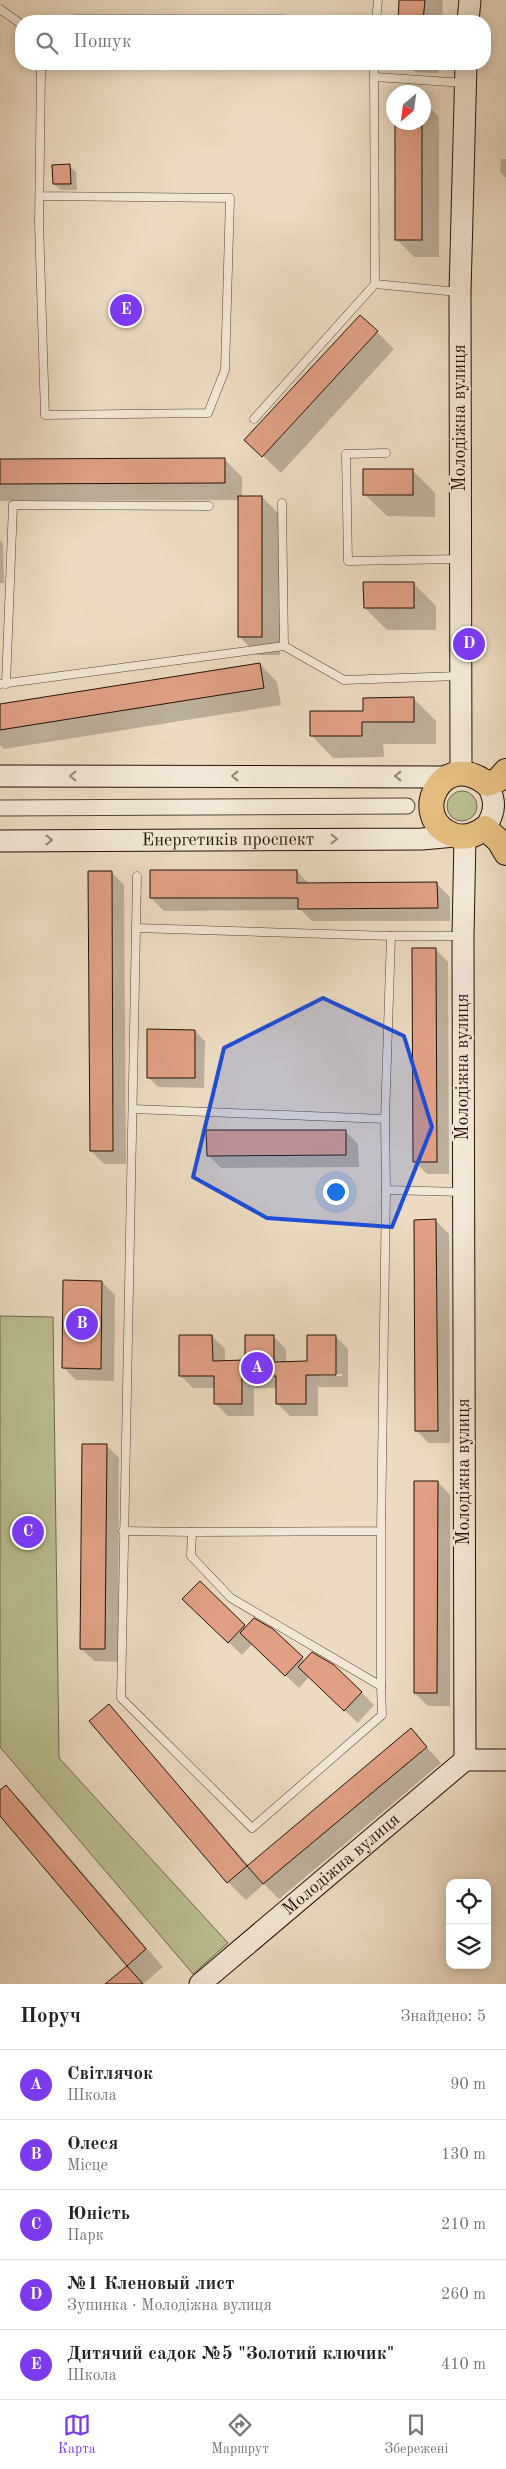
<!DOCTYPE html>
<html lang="uk">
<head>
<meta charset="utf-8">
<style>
  :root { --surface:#fff; --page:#f6f6f6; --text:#222; --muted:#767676; --line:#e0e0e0; --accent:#7c3aed }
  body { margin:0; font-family:"Old Standard TT",serif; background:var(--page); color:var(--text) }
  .controls { position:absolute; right:15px; bottom:15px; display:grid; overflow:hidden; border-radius:10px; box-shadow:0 2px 12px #0003 }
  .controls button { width:45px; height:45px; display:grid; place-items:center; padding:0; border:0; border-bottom:1px solid var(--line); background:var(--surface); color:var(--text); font:25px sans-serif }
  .compass { position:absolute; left:386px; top:85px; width:45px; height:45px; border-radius:50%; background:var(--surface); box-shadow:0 2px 12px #0003; rotate:209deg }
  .you { position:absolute; left:335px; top:1191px; width:18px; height:18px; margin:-12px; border:4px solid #fff; border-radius:50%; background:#1a73e8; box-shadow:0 0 0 8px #1a73e833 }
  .badge { display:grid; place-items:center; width:32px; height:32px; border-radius:50%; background:var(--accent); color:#fff; font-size:16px; font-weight:700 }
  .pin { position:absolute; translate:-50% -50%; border:2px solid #fff; box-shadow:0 1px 5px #0006 }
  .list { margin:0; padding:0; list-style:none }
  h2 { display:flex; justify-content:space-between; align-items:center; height:65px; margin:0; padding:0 20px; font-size:21px }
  h2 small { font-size:16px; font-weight:400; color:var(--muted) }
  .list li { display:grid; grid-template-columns:32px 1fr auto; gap:15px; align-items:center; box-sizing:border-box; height:70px; padding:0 20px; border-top:1px solid var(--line) }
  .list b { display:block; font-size:19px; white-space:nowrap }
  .list p { margin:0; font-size:16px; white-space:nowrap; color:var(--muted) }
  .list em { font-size:16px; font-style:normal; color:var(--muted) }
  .icon { flex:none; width:28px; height:28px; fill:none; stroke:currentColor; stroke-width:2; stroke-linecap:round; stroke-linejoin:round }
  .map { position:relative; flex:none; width:506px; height:1984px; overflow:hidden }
  .search { position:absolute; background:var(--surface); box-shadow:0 2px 12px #0003; left:15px; right:15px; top:15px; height:55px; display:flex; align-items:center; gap:12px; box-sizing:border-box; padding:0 18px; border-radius:20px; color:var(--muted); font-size:19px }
  .sheet { height:415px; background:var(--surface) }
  nav { display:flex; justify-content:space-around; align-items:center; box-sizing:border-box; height:70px; border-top:1px solid var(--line); background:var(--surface); font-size:14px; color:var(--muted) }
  nav a { display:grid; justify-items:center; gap:2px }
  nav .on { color:var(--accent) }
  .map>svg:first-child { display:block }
  .green { fill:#bbbf91; stroke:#6f684c }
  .shadow { fill:#0003; fill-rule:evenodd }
  .building { fill:#e1a085; stroke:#231106 }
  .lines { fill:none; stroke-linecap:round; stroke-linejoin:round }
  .lane-casing { stroke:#554435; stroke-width:9 }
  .street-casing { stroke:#554435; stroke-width:17 }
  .secondary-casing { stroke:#231106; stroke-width:23 }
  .primary-casing { stroke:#231106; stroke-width:26 }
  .lane { stroke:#f3e8d7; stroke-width:8 }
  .street { stroke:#f3e8d7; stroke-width:15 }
  .secondary { stroke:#f3e8d7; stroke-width:21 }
  .primary { stroke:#e6be81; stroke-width:24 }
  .oneway { stroke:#958779 }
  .marked { fill:#1d4ed8; fill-opacity:0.2; stroke:#1d4ed8; stroke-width:4; stroke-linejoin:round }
  .labels { text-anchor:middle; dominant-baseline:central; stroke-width:4.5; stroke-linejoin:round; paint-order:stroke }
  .street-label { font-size:18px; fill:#231106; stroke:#f3e8d7 }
</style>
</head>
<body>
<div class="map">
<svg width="506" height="1984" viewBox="0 0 506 1984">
  <rect width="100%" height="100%" fill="#ecdbc2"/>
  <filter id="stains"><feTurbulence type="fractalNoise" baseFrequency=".004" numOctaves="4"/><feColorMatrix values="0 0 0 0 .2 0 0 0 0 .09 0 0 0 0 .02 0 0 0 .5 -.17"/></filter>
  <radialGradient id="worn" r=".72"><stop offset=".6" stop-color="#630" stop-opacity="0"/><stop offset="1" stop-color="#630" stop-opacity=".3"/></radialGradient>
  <g class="green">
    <circle cx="462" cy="806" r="15"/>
    <path d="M0 1316 53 1317 59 1758 228 1943 193 1974 0 1747Z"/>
  </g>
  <g class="shadow">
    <path d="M401 0H443L442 21H399Z"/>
    <path d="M74 14H285L293 21H74Z"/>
    <path d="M407 64H439L438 73 415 72Z"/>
    <path d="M424 101 439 117V257H414L396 239V122H424Z"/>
    <path d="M501 159H506V178L500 172Z"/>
    <path d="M69 166 76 172 77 190H61L54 184Z"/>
    <path d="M377 332 394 349 281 473 246 440Z"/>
    <path d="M224 459 242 477V497H262L280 515V655H257L240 637 239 500 0 501V460Z"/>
    <path d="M413 471 435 493V517L387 516 364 494Z"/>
    <path d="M0 540 3 544 4 583H0Z"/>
    <path d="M413 583 436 606V630H387L365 608Z"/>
    <path d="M260 664 277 682 281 705 4 749 0 745V705Z"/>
    <path d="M414 699 436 721V744H383L384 757 333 758 311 735 364 712Z"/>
    <path d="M297 871 309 884H437L450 897V921H312L301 910 164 911 151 898Z"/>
    <path d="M111 872 124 885 126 1164H104L91 1151Z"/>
    <path d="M435 949 448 962 449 1174H427L414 1161Z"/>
    <path d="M195 1031 205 1041 204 1088 158 1087 148 1077Z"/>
    <path d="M345 1131 358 1144 359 1167 221 1168 208 1155Z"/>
    <path d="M436 1221 449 1234 450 1443H429L416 1430Z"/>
    <path d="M102 1282 115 1295 114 1381 76 1380 63 1367Z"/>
    <path d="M212 1336 225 1349V1362H246L273 1336 286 1349V1363H309L335 1336 348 1349V1387H318V1416H290L277 1403V1388H254V1416H228L215 1403V1388H193L180 1375ZM320 1374H342V1376H320Z"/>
    <path d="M106 1445 119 1458 118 1662 94 1661 81 1648Z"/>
    <path d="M438 1482 450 1495V1706H428L415 1693Z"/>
    <path d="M200 1583 246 1627 272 1630 305 1661 361 1692 374 1705 358 1723 309 1677 299 1688 252 1644 242 1655 197 1612Z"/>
    <path d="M109 1705 249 1866 411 1730 441 1763 279 1899 264 1884 246 1900 228 1882Z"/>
    <path d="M6 1787 24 1804 163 1967 143 1984H107L128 1966 0 1815V1792Z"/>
  </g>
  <g class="building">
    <path d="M399 0H425L423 21H398Z"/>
    <rect x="395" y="122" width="27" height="118"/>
    <path d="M70 164 71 184H53L52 165Z"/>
    <path d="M360 315 378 331 262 457 244 440Z"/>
    <path d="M225 458V483L0 484V459Z"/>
    <rect x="363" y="469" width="50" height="26"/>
    <rect x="238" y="496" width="24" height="141"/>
    <path d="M363 582H414V608H364Z"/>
    <path d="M260 663 264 688 0 730V704Z"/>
    <path d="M414 697V722H362V736H310V711H363V698Z"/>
    <path d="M150 870H297V883L437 882 438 908 298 909V898H150Z"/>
    <path d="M88 871H112L113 1151H90Z"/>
    <path d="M412 948H436L437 1162H413Z"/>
    <path d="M147 1029 195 1030V1078H147Z"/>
    <path d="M206 1130H346V1155L207 1156Z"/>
    <path d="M436 1219 438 1431H415L414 1220Z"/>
    <path d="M63 1280 102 1281 101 1369 62 1368Z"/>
    <path d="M179 1335H212L213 1361 245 1360V1335H274V1362L307 1361V1335H336V1375H306V1404H276V1376H242V1404H214V1376H179Z"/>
    <path d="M82 1444H107L105 1649H80Z"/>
    <path d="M414 1481H438L437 1693H414Z"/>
    <path d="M200 1581 245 1625 228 1643 182 1599Z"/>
    <path d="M254 1618 273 1629 303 1657 285 1676 240 1633Z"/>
    <path d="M312 1652 334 1665 362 1692 344 1711 298 1667Z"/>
    <path d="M109 1704 247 1866 227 1883 89 1721Z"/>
    <path d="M411 1728 427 1747 263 1884 247 1866Z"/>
    <path d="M6 1785 146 1949 127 1966 0 1816V1790Z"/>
    <path d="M127 1966 143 1984H105Z"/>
  </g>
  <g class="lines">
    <g class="lane-casing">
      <g id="lane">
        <path d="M0 9 21 24"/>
        <path d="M376 21 378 0"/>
        <path d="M375 77 465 83"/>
        <path d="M40 196 230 198 225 370 208 413 45 415 39 223 41 69 47 64"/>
        <path d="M375 284 458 292"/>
        <path d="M254 419 375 284 374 64"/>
        <path d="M386 453 346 454 348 561 460 559"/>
        <path d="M282 503 284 646"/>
        <path d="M0 684 284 646 344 680 459 676"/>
        <path d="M6 684 13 505 209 506"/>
        <path d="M136 928 137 876"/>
        <path d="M391 936 385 1119 386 1190 463 1192"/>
        <path d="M133 1109 385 1119"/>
        <path d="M123 1531 192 1532"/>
        <path d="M381 1531V1686L231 1598 191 1556 192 1532 381 1531 386 1190"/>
        <path d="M381 1686 382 1715 252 1828 121 1698 136 928 391 936H461"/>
      </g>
    </g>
    <g class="street-casing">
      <path id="street" d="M0 808 407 806"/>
    </g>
    <g class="secondary-casing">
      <g id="secondary">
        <path d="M468 21 470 0"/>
        <path d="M461 773 460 292 466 64"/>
        <path d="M0 776 446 777"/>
        <path d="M485 828C496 812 496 800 487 784"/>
        <path id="s1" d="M0 841 422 839 455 836"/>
        <path d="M465 1760H506"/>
        <path id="s2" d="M200 1984 465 1760 463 936 465 837"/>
      </g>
    </g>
    <g class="primary-casing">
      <path id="primary" d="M506 771 498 780 487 784C442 747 407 818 453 835 465 839 476 835 485 828L499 841 506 853"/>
    </g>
    <use href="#lane" class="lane"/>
    <use href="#street" class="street"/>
    <use href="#secondary" class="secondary"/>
    <use href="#primary" class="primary"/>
  </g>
  <defs><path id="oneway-chevron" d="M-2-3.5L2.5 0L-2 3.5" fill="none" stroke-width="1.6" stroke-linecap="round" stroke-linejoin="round" transform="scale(1.25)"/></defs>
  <g class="oneway">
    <use href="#oneway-chevron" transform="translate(73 776) rotate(180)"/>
    <use href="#oneway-chevron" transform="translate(235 776) rotate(180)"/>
    <use href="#oneway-chevron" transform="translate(398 776) rotate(180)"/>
    <use href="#oneway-chevron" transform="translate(334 839)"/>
    <use href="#oneway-chevron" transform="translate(49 840)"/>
  </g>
  <path class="marked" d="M323 998 404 1036 432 1127 392 1227 267 1218 193 1177 224 1048Z"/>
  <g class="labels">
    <g class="street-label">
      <text transform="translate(460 418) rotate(-90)">Молодіжна вулиця</text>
      <text stroke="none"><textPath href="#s1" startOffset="228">Енергетиків проспект</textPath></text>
      <text transform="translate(463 1067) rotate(-90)">Молодіжна вулиця</text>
      <text transform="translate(464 1472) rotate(-90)">Молодіжна вулиця</text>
      <text stroke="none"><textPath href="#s2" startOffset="185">Молодіжна вулиця</textPath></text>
    </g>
  </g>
  <rect width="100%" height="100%" filter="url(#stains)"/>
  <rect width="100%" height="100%" fill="url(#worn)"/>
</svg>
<div class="controls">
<button><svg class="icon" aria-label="locate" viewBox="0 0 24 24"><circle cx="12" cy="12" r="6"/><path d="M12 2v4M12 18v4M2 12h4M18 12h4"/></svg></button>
<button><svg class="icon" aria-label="layers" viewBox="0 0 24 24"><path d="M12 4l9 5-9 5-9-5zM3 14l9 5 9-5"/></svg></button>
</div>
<svg class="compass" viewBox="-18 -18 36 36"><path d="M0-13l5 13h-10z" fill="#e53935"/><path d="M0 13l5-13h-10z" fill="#767676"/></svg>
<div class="you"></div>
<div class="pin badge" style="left:257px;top:1368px">A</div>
<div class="pin badge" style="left:82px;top:1324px">B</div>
<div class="pin badge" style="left:28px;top:1532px">C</div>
<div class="pin badge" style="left:469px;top:644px">D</div>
<div class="pin badge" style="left:126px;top:310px">E</div>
<div class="search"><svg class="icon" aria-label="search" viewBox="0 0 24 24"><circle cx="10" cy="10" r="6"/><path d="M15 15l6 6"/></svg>Пошук</div>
</div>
<section class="sheet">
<h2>Поруч<small>Знайдено: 5</small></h2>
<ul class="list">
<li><span class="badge">A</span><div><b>Світлячок</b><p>Школа</p></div><em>90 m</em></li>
<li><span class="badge">B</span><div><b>Олеся</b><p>Місце</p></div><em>130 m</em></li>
<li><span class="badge">C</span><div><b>Юність</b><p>Парк</p></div><em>210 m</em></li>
<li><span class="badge">D</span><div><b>№1 Кленовый лист</b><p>Зупинка · Молодіжна вулиця</p></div><em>260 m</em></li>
<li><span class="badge">E</span><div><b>Дитячий садок №5 &quot;Золотий ключик&quot;</b><p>Школа</p></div><em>410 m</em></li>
</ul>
</section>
<nav>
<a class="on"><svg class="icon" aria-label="map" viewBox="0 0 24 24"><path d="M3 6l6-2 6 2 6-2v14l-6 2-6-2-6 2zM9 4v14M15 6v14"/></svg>Карта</a>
<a><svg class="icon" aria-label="directions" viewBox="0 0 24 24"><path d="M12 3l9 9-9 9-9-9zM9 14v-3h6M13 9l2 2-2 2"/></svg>Маршрут</a>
<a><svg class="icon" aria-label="saved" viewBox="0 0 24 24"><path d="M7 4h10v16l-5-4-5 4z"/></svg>Збережені</a>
</nav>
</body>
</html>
